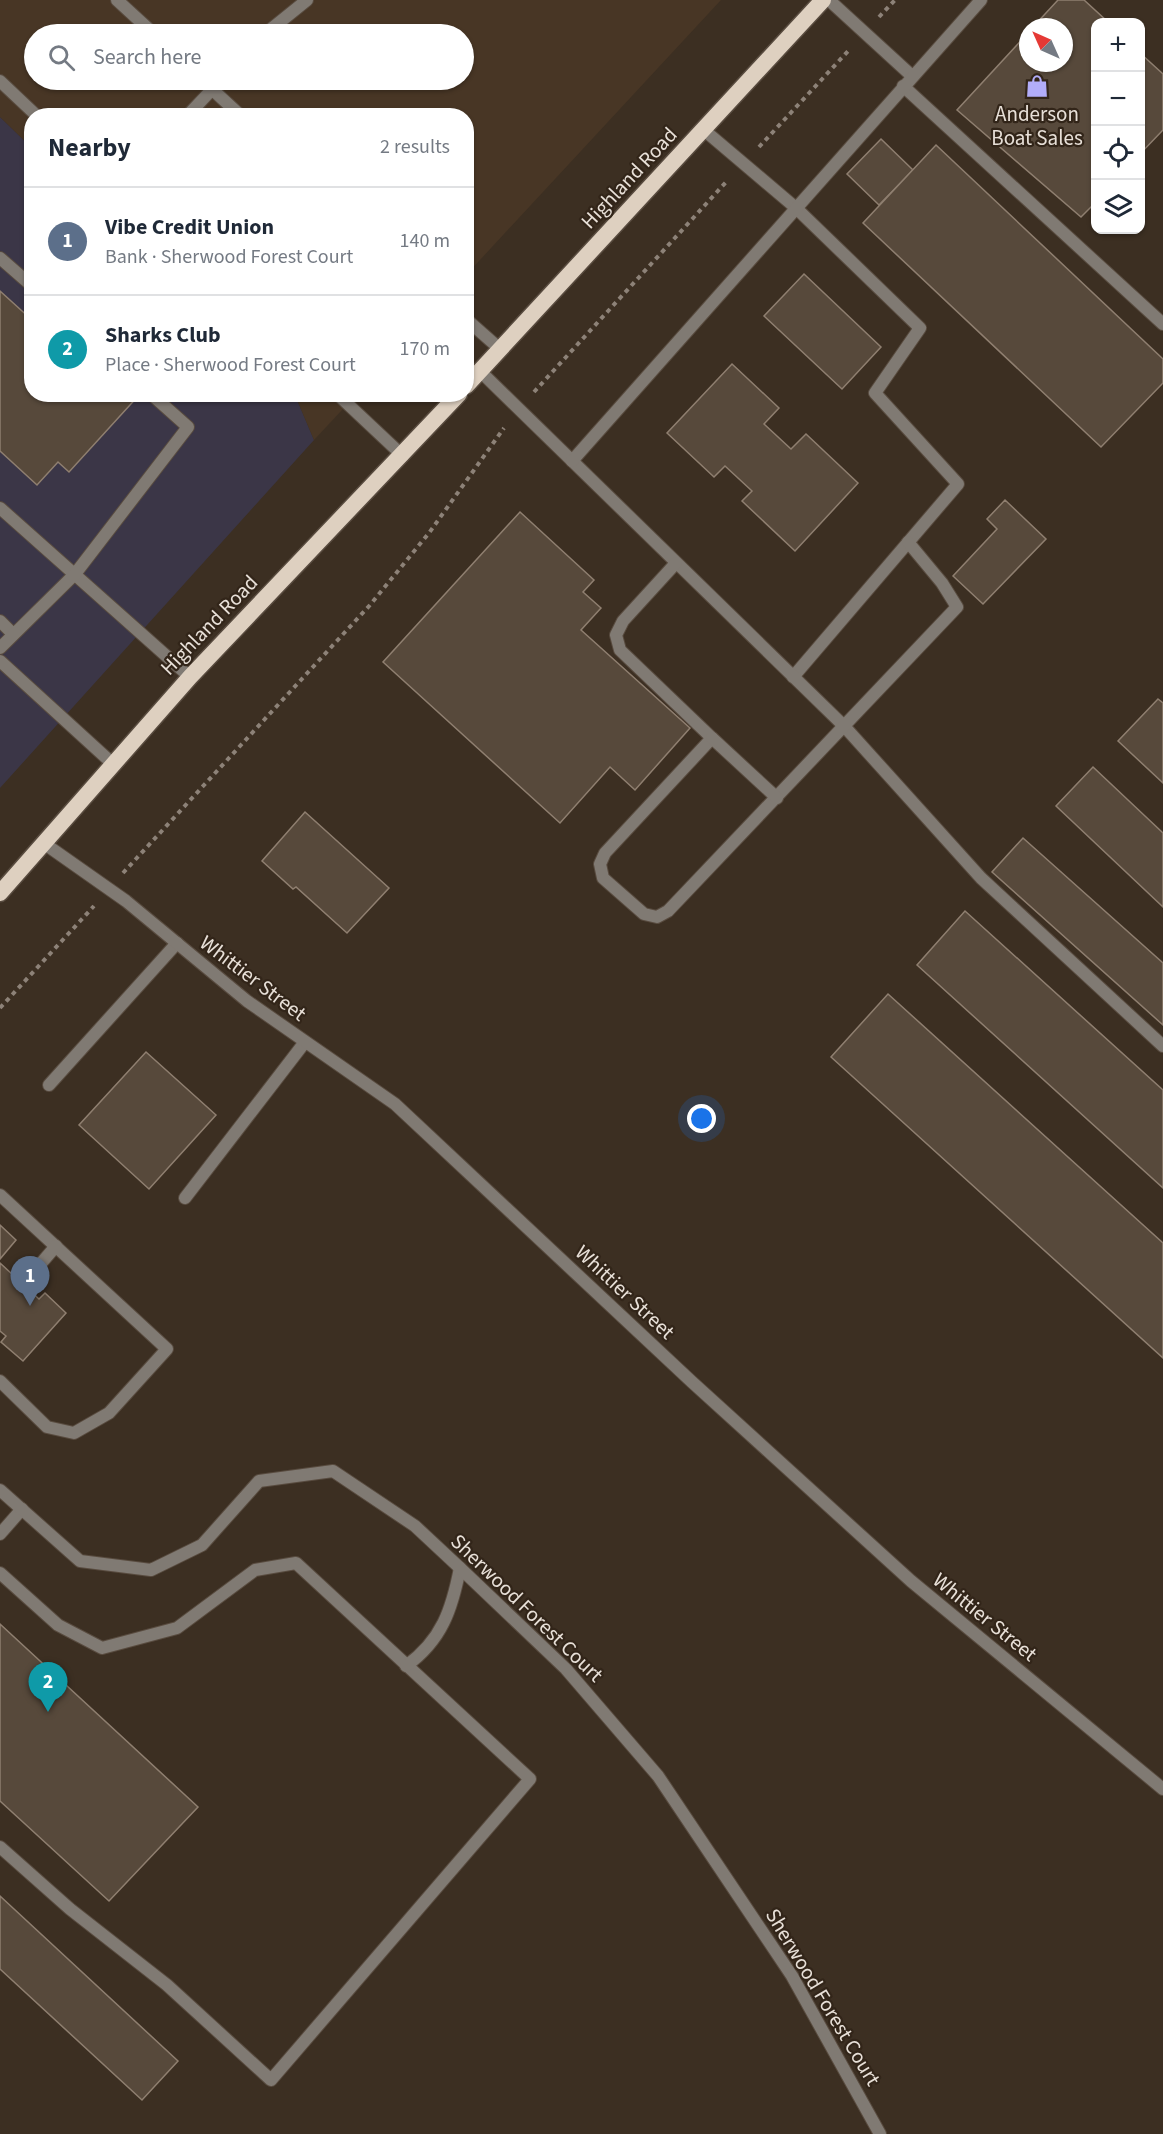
<!DOCTYPE html>
<html lang="en">
<head>
<meta charset="utf-8">
<style>
  :root { --surface:#fff; --page:#f6f6f7; --text:#1f2937; --muted:#747a83; --line:#e0e1e3; --accent:#61648e }
  body { margin:0; font-family:"Source Sans 3",sans-serif; background:var(--page); color:var(--text) }
  .controls { position:absolute; right:18px; top:18px; display:grid; overflow:hidden; border-radius:12px; box-shadow:0 2px 4px #0004 }
  .controls button { width:54px; height:54px; display:grid; place-items:center; padding:0; border:0; border-bottom:2px solid var(--line); background:var(--surface); color:var(--text); font:30px sans-serif }
  .compass { position:absolute; left:1019px; top:18px; width:54px; height:54px; border-radius:50%; background:var(--surface); box-shadow:0 2px 4px #0004; rotate:315deg }
  .you { position:absolute; left:702px; top:1119px; width:21px; height:21px; margin:-15px; border:4px solid #fff; border-radius:50%; background:#1a73e8; box-shadow:0 0 0 9px #1a73e833 }
  .badge { display:grid; place-items:center; width:39px; height:39px; border-radius:50%; background:var(--accent); color:#fff; font-size:20px; font-weight:700 }
  .pin { position:absolute; translate:-50% -50px; filter:drop-shadow(0 2px 3px #0008) }
  .pin::after { content:''; position:absolute; top:32px; width:21px; height:18px; background:inherit; clip-path:polygon(0 0,100% 0,50% 100%) }
  .list { margin:0; padding:0; list-style:none }
  h2 { display:flex; justify-content:space-between; align-items:center; height:78px; margin:0; padding:0 24px; font-size:26px }
  h2 small { font-size:20px; font-weight:400; color:var(--muted) }
  .list li { display:grid; grid-template-columns:39px 1fr auto; gap:18px; align-items:center; box-sizing:border-box; height:108px; padding:0 24px; border-top:2px solid var(--line) }
  .list b { display:block; font-size:22px; white-space:nowrap }
  .list p { margin:0; font-size:20px; white-space:nowrap; color:var(--muted) }
  .list em { font-size:20px; font-style:normal; color:var(--muted) }
  .icon { flex:none; width:33px; height:33px; fill:none; stroke:currentColor; stroke-width:2; stroke-linecap:round; stroke-linejoin:round }
  .map { position:relative; flex:none; width:1163px; height:2134px; overflow:hidden }
  .search { position:absolute; background:var(--surface); box-shadow:0 2px 4px #0004; left:24px; top:24px; width:450px; height:66px; display:flex; align-items:center; gap:15px; box-sizing:border-box; padding:0 21px; border-radius:33px; color:var(--muted); font-size:22px }
  .panel { position:absolute; background:var(--surface); box-shadow:0 2px 4px #0004; left:24px; top:108px; width:450px; height:294px; border-radius:24px }
  .map>svg:first-child { display:block }
  .commercial { fill:#3b3647 }
  .built { fill:#483625; fill-rule:evenodd }
  .building { fill:#57493b; stroke:#8f7f70; stroke-width:1.5 }
  .lines { fill:none; stroke-linecap:round; stroke-linejoin:round }
  .service-casing { stroke:#584b3f; stroke-width:14 }
  .minor-casing { stroke:#584b3f; stroke-width:14 }
  .trunk-casing { stroke:#584b3f; stroke-width:19 }
  .path { stroke:#8d8278; stroke-width:4; stroke-dasharray:4.5 4.5; stroke-linecap:butt }
  .service { stroke:#807a73; stroke-width:12 }
  .minor { stroke:#807a73; stroke-width:12 }
  .trunk { stroke:#ded0c0; stroke-width:16 }
  .labels { text-anchor:middle; dominant-baseline:central; stroke-width:4.5; stroke-linejoin:round; paint-order:stroke }
  .poi-label { font-size:21px; fill:#e8e0d8; stroke:#322519 }
  .street-label { font-size:21px; fill:#e8e0d8; stroke:#322519 }
</style>
</head>
<body>
<div class="map">
<svg width="1163" height="2134" viewBox="0 0 1163 2134">
  <rect width="100%" height="100%" fill="#3c2f22"/>
  <path class="commercial" d="M0 117 31 147 32 394 295 395 314 440 0 788Z"/>
  <g class="built">
    <path d="M0 0H721L467 274 466 116H32L31 147 0 117ZM34 34H464V80H34Z"/>
    <path d="M295 395H356L314 440Z"/>
  </g>
  <g class="building">
    <path d="M1058 0H1084L1108 22H1096V202L1081 217 957 110 1028 33V63H1064V27H1033Z"/>
    <path d="M1140 53 1163 74V130L1140 154Z"/>
    <path d="M881 139 913 170 879 205 847 174Z"/>
    <path d="M936 145 1163 359V383L1101 447 863 223Z"/>
    <path d="M804 274 881 347 842 389 764 316Z"/>
    <path d="M0 291 32 320V394H140L69 472 58 462 37 485 0 451Z"/>
    <path d="M732 364 779 408 764 424 791 449 806 434 858 483 795 551 742 501 752 491 725 466 714 477 667 433Z"/>
    <path d="M1005 500 1046 539 983 604 953 576 997 529 987 519Z"/>
    <path d="M520 512 594 580 583 592 601 608 581 630 690 728 635 790 610 767 560 823 383 662Z"/>
    <path d="M1158 699 1163 703V783L1118 741Z"/>
    <path d="M1093 767 1163 833V907L1056 806Z"/>
    <path d="M305 812 389 888 347 933 296 887 293 889 262 861Z"/>
    <path d="M1023 838 1163 963V1025L992 872Z"/>
    <path d="M965 911 1163 1090V1188L917 965Z"/>
    <path d="M888 994 1163 1243V1358L831 1057Z"/>
    <path d="M146 1052 216 1115 149 1189 79 1125Z"/>
    <path d="M0 1225 16 1240 0 1259Z"/>
    <path d="M0 1263 39 1299 45 1293 66 1313 23 1361 1 1342 6 1336 0 1331Z"/>
    <path d="M0 1624 198 1807 109 1901 0 1801Z"/>
    <path d="M0 1896 178 2061 142 2100 0 1969Z"/>
  </g>
  <g class="lines">
    <g class="service-casing">
      <g id="service">
        <path d="M829 0 912 76"/>
        <path d="M903 86 1163 324"/>
        <path d="M704 130 796 208 920 328 875 393 958 484 793 677"/>
        <path d="M0 258 32 286"/>
        <path d="M480 371 844 726 981 878 1163 1046"/>
        <path d="M572 461 981 0"/>
        <path d="M0 508 190 677"/>
        <path d="M676 563 623 621 616 635 620 650 712 738 605 853 600 864 603 878 644 914 657 917 668 911 957 607 942 583 908 542"/>
        <path d="M0 621 13 634"/>
        <path d="M0 648 75 574 188 427 151 394"/>
        <path d="M0 661 113 764"/>
        <path d="M712 738 777 798"/>
        <path d="M49 1085 177 943"/>
        <path d="M0 1195 167 1349 109 1413 74 1433 47 1427 0 1381"/>
        <path d="M185 1198 305 1042"/>
        <path d="M24 1283 56 1246"/>
        <path d="M0 1534 22 1509"/>
        <path d="M0 1573 58 1625 102 1648 177 1628 255 1570 296 1563 530 1779 271 2080 167 1985 70 1909 0 1847"/>
        <path d="M406 1666C442 1640 452 1609 460 1568"/>
      </g>
    </g>
    <g class="minor-casing">
      <g id="minor">
        <path d="M117 0 154 34"/>
        <path d="M265 34 307 0"/>
        <path d="M202 80 241 116"/>
        <path d="M0 81 37 116"/>
        <path d="M187 116 221 80"/>
        <path d="M466 319 500 349"/>
        <path d="M337 394 403 456"/>
        <path d="M45 844 126 901 247 1001 395 1104 692 1382 911 1581 1163 1789"/>
        <path d="M0 1490 80 1561 151 1570 202 1545 259 1481 333 1471 415 1526 460 1568 566 1669 658 1776 792 1976 880 2134"/>
      </g>
    </g>
    <g class="trunk-casing">
      <g id="trunk">
        <path d="M466 386 823 0"/>
        <path d="M0 893 190 677 459 394"/>
      </g>
    </g>
    <g class="path">
      <path d="M879 17 895 0"/>
      <path d="M759 147 850 49"/>
      <path d="M534 392 727 181"/>
      <path d="M123 873 370 605 429 533 504 428"/>
      <path d="M0 1008 94 906"/>
    </g>
    <use href="#service" class="service"/>
    <use href="#minor" class="minor"/>
    <use href="#trunk" class="trunk"/>
  </g>
  <defs>
    <g id="shop-bare" transform="scale(1.8)"><path d="M-5-2.5h2.3a2.7 3.5 0 0 1 5.4 0H5L5.5 6h-11ZM-1.5-2.5h3a1.5 2.3 0 0 0-3 0Z" fill="#b2adf9" stroke="#322519" stroke-width="2.5" paint-order="stroke"/></g>
  </defs>
  <g fill-rule="evenodd">
    <use href="#shop-bare" x="1037" y="86"/>
  </g>
  <g class="labels">
    <g class="poi-label">
      <text x="1037" y="114">Anderson<tspan x="1037" dy="24">Boat Sales</tspan></text>
    </g>
    <g class="street-label">
      <text transform="translate(629 178) rotate(-47)">Highland Road</text>
      <text transform="translate(209 625) rotate(-46)">Highland Road</text>
      <text transform="translate(253 978) rotate(37)">Whittier Street</text>
      <text transform="translate(625 1292) rotate(43)">Whittier Street</text>
      <text transform="translate(527 1608) rotate(44)">Sherwood Forest Court</text>
      <text transform="translate(985 1617) rotate(39)">Whittier Street</text>
      <text transform="translate(823 1997) rotate(59)">Sherwood Forest Court</text>
    </g>
  </g>
</svg>
<div class="controls">
<button>+</button>
<button>−</button>
<button><svg class="icon" aria-label="locate" viewBox="0 0 24 24"><circle cx="12" cy="12" r="6"/><path d="M12 2v4M12 18v4M2 12h4M18 12h4"/></svg></button>
<button><svg class="icon" aria-label="layers" viewBox="0 0 24 24"><path d="M12 4l9 5-9 5-9-5zM3 14l9 5 9-5"/></svg></button>
</div>
<svg class="compass" viewBox="-18 -18 36 36"><path d="M0-13l5 13h-10z" fill="#e53935"/><path d="M0 13l5-13h-10z" fill="#747a83"/></svg>
<div class="you"></div>
<div class="pin badge" style="left:30px;top:1306px;background:#5c6f8a">1</div>
<div class="pin badge" style="left:48px;top:1712px;background:#0f9aa8">2</div>
<div class="search"><svg class="icon" aria-label="search" viewBox="0 0 24 24"><circle cx="10" cy="10" r="6"/><path d="M15 15l6 6"/></svg>Search here</div>
<section class="panel">
<h2>Nearby<small>2 results</small></h2>
<ul class="list">
<li><span class="badge" style="background:#5c6f8a">1</span><div><b>Vibe Credit Union</b><p>Bank · Sherwood Forest Court</p></div><em>140 m</em></li>
<li><span class="badge" style="background:#0f9aa8">2</span><div><b>Sharks Club</b><p>Place · Sherwood Forest Court</p></div><em>170 m</em></li>
</ul>
</section>
</div>
</body>
</html>
